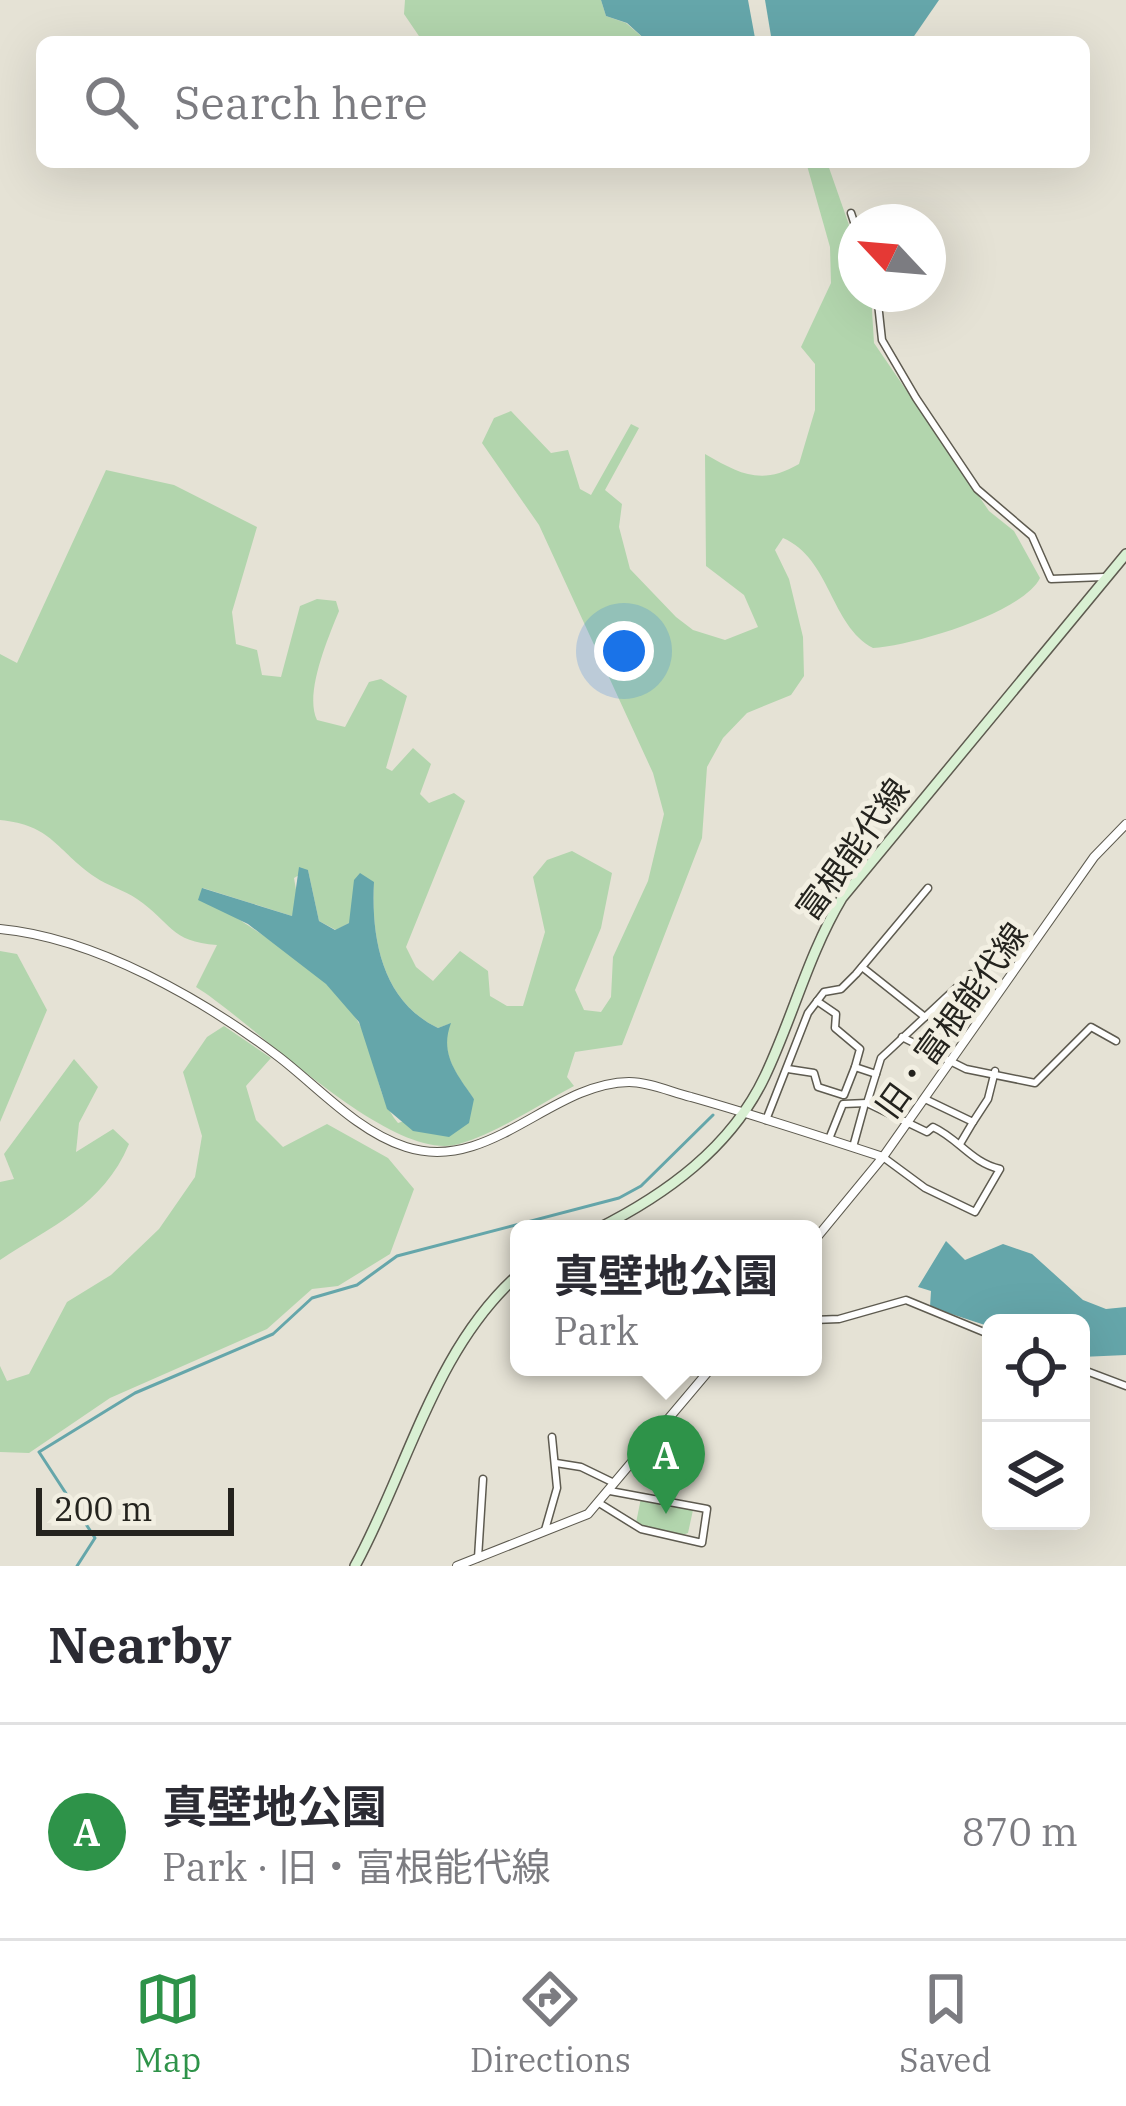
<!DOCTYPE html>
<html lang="en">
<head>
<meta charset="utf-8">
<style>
  :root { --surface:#fff; --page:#f2f2f3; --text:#2b2b33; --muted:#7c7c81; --line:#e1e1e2; --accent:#2e9349 }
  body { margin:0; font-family:"IBM Plex Serif","Noto Sans JP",serif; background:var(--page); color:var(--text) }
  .controls { position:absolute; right:36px; bottom:36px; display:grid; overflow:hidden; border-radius:18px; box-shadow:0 12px 48px #0002 }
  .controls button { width:108px; height:108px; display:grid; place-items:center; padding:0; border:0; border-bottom:3px solid var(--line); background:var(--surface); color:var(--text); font:60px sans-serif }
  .compass { position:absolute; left:838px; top:204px; width:108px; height:108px; border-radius:50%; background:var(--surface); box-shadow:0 12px 48px #0002; rotate:296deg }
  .scale { position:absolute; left:36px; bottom:30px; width:198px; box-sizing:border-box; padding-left:12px; border:6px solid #24231e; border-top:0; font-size:33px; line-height:42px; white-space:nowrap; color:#24231e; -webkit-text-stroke:9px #f2efe2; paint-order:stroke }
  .you { position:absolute; left:624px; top:651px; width:42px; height:42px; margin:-30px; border:9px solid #fff; border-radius:50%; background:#1a73e8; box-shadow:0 0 0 18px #1a73e833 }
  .badge { display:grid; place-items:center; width:78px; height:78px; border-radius:50%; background:var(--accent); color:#fff; font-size:39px; font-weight:700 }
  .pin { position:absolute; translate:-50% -99px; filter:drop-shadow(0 3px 6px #0008) }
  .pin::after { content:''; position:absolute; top:63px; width:42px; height:36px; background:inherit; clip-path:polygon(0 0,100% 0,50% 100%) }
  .popup { position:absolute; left:510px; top:1220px; width:312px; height:156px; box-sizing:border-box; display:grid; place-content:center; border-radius:18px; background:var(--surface); filter:drop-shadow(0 3px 9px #0005); font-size:39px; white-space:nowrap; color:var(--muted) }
  .popup b { font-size:45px; color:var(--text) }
  .popup::after { content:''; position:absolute; left:50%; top:100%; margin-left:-24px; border:24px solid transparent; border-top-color:var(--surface) }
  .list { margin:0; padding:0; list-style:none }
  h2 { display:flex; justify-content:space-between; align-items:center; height:156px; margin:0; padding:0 48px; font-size:51px }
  h2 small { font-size:39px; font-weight:400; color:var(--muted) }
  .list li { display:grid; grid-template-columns:78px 1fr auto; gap:36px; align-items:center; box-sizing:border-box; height:216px; padding:0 48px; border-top:3px solid var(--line) }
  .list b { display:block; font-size:45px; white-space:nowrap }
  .list p { margin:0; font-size:39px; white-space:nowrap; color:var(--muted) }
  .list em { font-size:39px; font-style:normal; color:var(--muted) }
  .icon { flex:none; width:66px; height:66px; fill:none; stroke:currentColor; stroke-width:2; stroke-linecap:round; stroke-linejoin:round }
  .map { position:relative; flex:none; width:1126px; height:1566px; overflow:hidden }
  .search { position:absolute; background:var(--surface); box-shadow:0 12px 48px #0002; left:36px; right:36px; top:36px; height:132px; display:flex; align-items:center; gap:30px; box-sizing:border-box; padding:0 42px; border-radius:18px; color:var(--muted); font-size:45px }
  .sheet { height:372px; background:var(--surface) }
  nav { display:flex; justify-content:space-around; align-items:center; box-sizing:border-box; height:168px; border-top:3px solid var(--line); background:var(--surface); font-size:33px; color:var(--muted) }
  nav a { display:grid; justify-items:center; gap:6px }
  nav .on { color:var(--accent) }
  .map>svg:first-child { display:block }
  .green { fill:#b2d5ad; fill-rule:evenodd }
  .water { fill:#65a6aa }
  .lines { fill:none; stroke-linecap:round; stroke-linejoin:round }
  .stream { stroke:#65a6aa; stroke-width:3 }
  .minor-casing { stroke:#5e5b50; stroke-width:9 }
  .tertiary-casing { stroke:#5e5b50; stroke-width:10 }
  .secondary-casing { stroke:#5e5b50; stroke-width:12 }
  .minor { stroke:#fff; stroke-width:6 }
  .tertiary { stroke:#fff; stroke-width:8 }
  .secondary { stroke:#d9f0d3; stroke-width:9 }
  .labels { text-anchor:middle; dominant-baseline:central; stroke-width:10; stroke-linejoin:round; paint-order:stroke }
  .street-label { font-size:33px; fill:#24231e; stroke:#f2efe2 }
</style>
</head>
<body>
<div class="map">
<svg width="1126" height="1566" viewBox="0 0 1126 1566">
  <rect width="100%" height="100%" fill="#e5e2d5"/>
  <g class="green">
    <path d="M405 0H601L606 16 626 23 648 42H423L404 14Z"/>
    <path d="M806 162H827L856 245V294H871L874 343 989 511 1014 531 1040 578C1023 613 911 646 873 648 830 625 831 559 783 538L775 550 789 579 803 637 804 676 791 695 747 713 723 738 707 767 702 838 622 1045 575 1052 567 1077 574 1086C538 1105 499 1132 459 1144 391 1164 257 1025 196 987L217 945C170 942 171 922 137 899 124 890 108 886 95 877 56 850 52 825 0 820V654L17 663 106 470 174 485 257 527 232 612 236 644 257 650 262 675 281 677 300 606 317 599 336 601 339 611C328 638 304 694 317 720L345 727 369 682 381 679 407 696 386 768 392 771 413 748 431 764 420 794 429 803 454 793 465 801 406 947 416 967 433 981 460 951 488 971 490 996 507 1006H523L545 932 533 877 547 860 572 851 612 873 601 928 575 990 584 1010 601 1012 611 997 613 957 648 881 664 814 653 773 539 525 482 443 494 418 511 411 551 453 568 450 580 489 591 495 631 424 639 428 605 490 622 504 619 527 630 569 676 617 693 630 725 640 758 627 744 595 706 566 705 454C740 474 761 486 799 464L815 410V364L801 347 831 283 830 247ZM308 870 319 921 336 930 349 923 374 882C371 938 382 1001 438 1028L449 1024C440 1055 457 1075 474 1099L398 1123C374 1094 377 1052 357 1020 333 982 289 953 252 928 231 913 218 910 203 888L292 916 298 901 294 878Z"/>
    <path d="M0 951 17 954 47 1010 0 1122Z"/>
    <path d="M224 1026 271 1058 246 1086 256 1120 283 1147 327 1124 388 1158 414 1189 390 1254 338 1286 312 1289 267 1329 110 1398 29 1453 0 1452V1366L7 1381 29 1374 67 1302 111 1275 159 1229 195 1177 202 1136 183 1072 207 1037Z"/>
    <path d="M74 1059 98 1087 79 1123 76 1152 113 1129 129 1144C103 1206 51 1226 0 1260V1182L14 1179 4 1154Z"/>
    <path d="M641 1498 693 1510 688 1533 677 1537 636 1523Z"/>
  </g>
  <g class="water">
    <path d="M601 0H748L755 38 648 42 627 23 606 16Z"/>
    <path d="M765 0H939L910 42H772Z"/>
    <path d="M299 867 308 870 319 921 335 930 349 923 354 880 360 873 374 882C371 938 382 1001 438 1028L451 1023C439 1054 457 1074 474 1099L469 1123 449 1137 413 1131 387 1109 359 1022 326 984 248 924 198 900 202 888 292 916Z"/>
    <path d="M946 1241 965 1260 1003 1244 1032 1254 1083 1300 1106 1309 1126 1307V1355L1081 1357V1323L991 1327 930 1307 931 1291 918 1287Z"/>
  </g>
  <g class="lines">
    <path class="stream" d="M77 1566 95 1538 39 1452 135 1393 273 1334 312 1298 357 1285 397 1256 619 1198 641 1186 713 1115"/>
    <g class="minor-casing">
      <g id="minor">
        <path d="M851 213 856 228"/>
        <path d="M877 294 882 340 916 398 977 489 1032 536 1051 579 1104 577"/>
        <path d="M862 967 925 1017"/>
        <path d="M817 1001 836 1014 835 1028 860 1049 855 1067"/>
        <path d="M902 1037 966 1069 1035 1083 1091 1027 1116 1041"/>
        <path d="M788 1069 814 1073 818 1087 843 1095"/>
        <path d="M844 1095 855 1067 876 1074"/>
        <path d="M925 1099 973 1122 988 1099 995 1071"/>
        <path d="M867 1103 881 1058 971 974"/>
        <path d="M766 1120 808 1013 824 992 841 989 856 974 928 888"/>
        <path d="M829 1139 843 1104 867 1103 927 1132 933 1127C959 1139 972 1163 1000 1169L975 1212 925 1188 883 1157"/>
        <path d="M960 1144 973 1122"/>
        <path d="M853 1147 864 1107"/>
        <path d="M813 1320 839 1319 906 1300 991 1335"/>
        <path d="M1081 1369 1126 1386"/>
        <path d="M556 1463 581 1467 614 1483"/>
        <path d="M599 1503 641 1529 702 1543 707 1509 610 1491"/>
        <path d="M545 1530 557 1488 552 1437"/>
        <path d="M478 1558 483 1479"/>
      </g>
    </g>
    <g class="tertiary-casing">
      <g id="tertiary">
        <path d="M0 929C96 938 204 1000 279 1057 318 1087 358 1132 406 1147 489 1174 551 1083 629 1082 649 1082 671 1092 691 1097 755 1115 819 1136 883 1157"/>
        <path d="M813 1242 883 1157 1094 857 1126 824"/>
        <path d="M457 1566 588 1514 712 1367"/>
      </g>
    </g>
    <g class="secondary-casing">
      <g id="secondary">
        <path d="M597 1229C665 1195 731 1148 765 1076 793 1017 808 955 842 898L1126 554"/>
        <path d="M355 1566C408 1469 434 1349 519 1274"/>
      </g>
    </g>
    <use href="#minor" class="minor"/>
    <use href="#tertiary" class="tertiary"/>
    <use href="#secondary" class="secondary"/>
  </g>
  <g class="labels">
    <g class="street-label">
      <text transform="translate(852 849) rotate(-54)">富根能代線</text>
      <text transform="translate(951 1020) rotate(-54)">旧・富根能代線</text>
    </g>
  </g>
</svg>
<div class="controls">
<button><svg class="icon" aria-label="locate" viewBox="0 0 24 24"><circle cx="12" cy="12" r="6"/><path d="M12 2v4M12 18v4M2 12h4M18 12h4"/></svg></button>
<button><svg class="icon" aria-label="layers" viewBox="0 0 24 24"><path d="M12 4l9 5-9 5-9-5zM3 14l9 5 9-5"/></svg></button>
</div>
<svg class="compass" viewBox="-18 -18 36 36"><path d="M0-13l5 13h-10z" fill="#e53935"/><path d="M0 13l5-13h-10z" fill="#7c7c81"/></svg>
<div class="scale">200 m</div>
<div class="you"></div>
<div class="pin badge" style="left:666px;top:1514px">A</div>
<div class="popup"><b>真壁地公園</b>Park</div>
<div class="search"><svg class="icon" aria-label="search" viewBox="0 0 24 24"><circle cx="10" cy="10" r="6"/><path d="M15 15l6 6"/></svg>Search here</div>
</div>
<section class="sheet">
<h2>Nearby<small></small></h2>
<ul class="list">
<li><span class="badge">A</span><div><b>真壁地公園</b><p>Park · 旧・富根能代線</p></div><em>870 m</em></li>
</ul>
</section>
<nav>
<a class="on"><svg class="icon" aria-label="map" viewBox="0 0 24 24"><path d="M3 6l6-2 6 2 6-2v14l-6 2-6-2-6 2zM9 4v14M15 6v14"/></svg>Map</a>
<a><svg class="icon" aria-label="directions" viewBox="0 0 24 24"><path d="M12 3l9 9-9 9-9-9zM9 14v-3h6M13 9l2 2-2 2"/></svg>Directions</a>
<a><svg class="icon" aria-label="saved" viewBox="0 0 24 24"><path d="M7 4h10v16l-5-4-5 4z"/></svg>Saved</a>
</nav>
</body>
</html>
